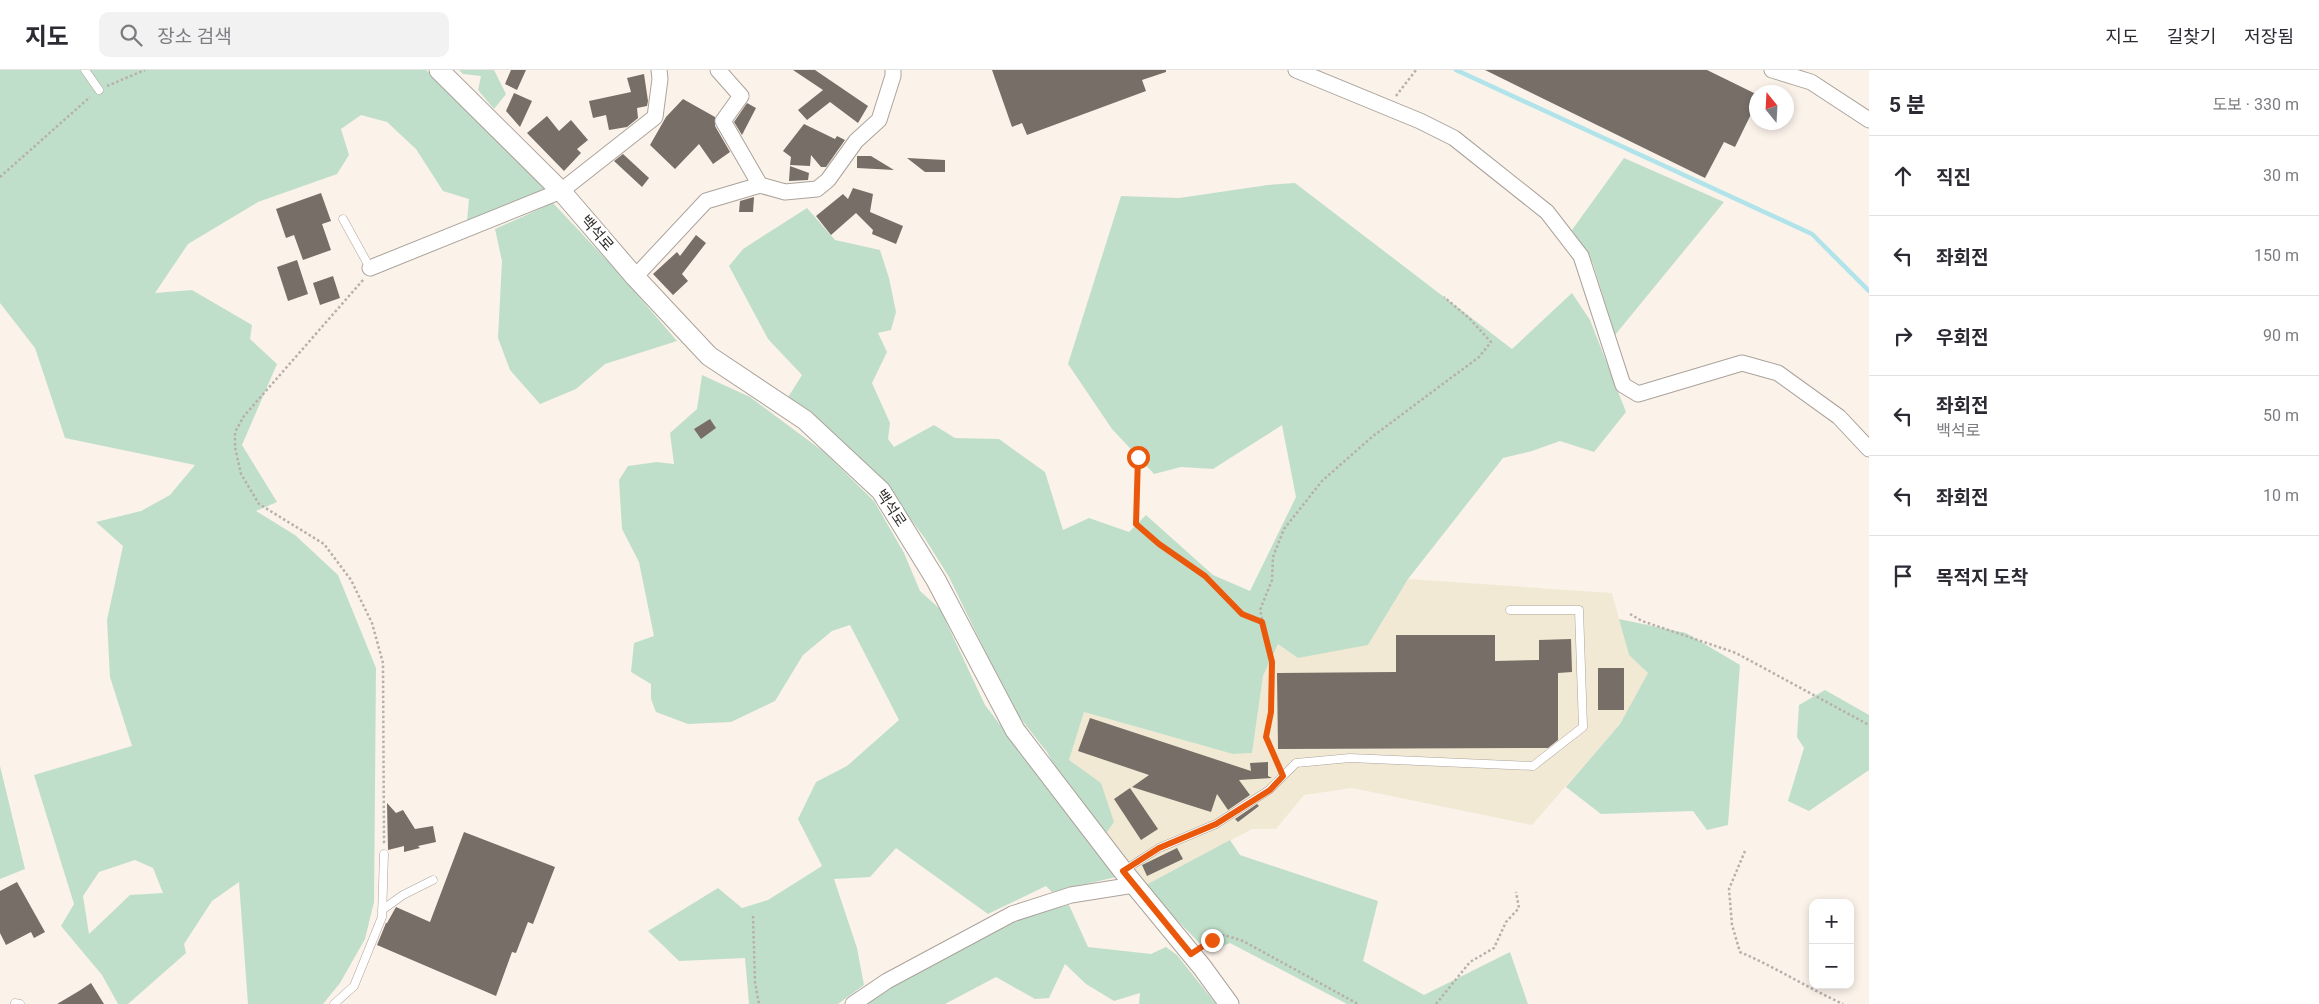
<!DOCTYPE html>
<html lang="ko">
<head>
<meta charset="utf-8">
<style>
  :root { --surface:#fff; --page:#f2f2f3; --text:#2b2b33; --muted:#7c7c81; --line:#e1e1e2 }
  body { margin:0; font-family:Roboto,"Noto Sans KR",sans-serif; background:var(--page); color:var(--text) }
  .controls { position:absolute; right:15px; bottom:15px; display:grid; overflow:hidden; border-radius:10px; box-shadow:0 2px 8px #0003 }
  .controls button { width:45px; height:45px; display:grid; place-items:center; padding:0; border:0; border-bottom:1px solid var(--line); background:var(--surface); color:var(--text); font:25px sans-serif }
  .compass { position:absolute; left:1749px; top:15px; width:45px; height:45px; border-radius:50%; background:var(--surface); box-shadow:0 2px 8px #0003; rotate:342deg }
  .stop { position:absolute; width:15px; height:15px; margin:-11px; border:4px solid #ea580c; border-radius:50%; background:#fff }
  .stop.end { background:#ea580c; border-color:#fff; box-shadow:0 1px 5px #0008 }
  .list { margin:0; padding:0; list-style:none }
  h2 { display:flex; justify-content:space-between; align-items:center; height:65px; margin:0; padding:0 20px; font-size:21px }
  h2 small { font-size:16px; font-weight:400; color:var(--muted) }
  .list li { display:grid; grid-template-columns:32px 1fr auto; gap:15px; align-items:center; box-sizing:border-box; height:80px; padding:0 20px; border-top:1px solid var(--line) }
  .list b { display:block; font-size:19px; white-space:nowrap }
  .list p { margin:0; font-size:16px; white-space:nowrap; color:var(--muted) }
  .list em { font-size:16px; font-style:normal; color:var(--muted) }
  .icon { flex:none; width:28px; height:28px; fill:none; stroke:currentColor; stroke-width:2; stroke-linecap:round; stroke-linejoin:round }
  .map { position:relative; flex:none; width:1869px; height:934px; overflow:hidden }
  header { display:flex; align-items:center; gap:30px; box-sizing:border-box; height:70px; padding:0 25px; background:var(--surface); border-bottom:1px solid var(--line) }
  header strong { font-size:24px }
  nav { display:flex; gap:28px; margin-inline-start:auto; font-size:18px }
  .search { width:350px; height:45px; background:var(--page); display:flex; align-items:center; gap:12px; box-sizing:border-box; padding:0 18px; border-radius:10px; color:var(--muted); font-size:19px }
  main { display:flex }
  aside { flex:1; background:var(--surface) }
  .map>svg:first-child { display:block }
  .industrial { fill:#f2e9d4 }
  .green { fill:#c0dfca; fill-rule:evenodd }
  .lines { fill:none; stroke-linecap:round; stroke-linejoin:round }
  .stream { stroke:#b1e4ea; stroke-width:4.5 }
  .building { fill:#766e67 }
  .service-casing { stroke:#aba39b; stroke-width:9 }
  .minor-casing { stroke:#aba39b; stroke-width:17 }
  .tertiary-casing { stroke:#aba39b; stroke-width:21 }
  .path { stroke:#b7b0aa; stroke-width:2.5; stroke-dasharray:2.5 2.5; stroke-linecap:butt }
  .service { stroke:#fff; stroke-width:8 }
  .minor { stroke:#fff; stroke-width:15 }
  .tertiary { stroke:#fff; stroke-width:19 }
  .route { stroke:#ea580c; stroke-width:6 }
  .labels { text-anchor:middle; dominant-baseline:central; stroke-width:5; stroke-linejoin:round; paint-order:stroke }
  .street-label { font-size:15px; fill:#302d2a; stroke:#fff }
</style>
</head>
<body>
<header>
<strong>지도</strong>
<div class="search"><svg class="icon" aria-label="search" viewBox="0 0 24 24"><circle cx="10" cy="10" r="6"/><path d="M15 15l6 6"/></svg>장소 검색</div>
<nav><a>지도</a><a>길찾기</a><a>저장됨</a></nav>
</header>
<main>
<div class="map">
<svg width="1869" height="934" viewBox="0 0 1869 934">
  <rect width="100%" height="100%" fill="#fbf2ea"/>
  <path class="industrial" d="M1408 509 1612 523 1629 585 1648 603 1620 654 1532 755 1352 718 1304 725 1276 759H1252L1144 816 1105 765 1069 690 1084 642 1233 684 1252 683 1263 606 1278 573 1368 575Z"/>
  <g class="green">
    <path d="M0 0H426L469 40 546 119 467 151 469 129 443 121 416 79 387 52 361 45 341 59 349 85 337 104 258 132 188 174 155 223 192 220 252 255 250 269 277 294 242 375 277 432 256 441 295 465 338 505 376 598 374 832 365 869 340 913 323 934H248L239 812 212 831 184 874 186 883 128 934H118L102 905 61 856 74 834 34 705 132 676 110 607 107 550 123 476 96 452 141 441 170 425 195 395 65 368 35 278 0 233ZM135 790 153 798 163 823 130 825 89 864 83 826 99 802Z"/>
    <path d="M459 0H494L506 24 494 39 478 20 481 6 463 4Z"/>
    <path d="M1624 88 1724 132 1615 265 1593 194 1572 160Z"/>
    <path d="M1295 113 1512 279 1572 223 1590 250 1626 342 1594 382 1560 371 1532 381 1503 388 1408 509 1368 575 1298 588 1278 574 1263 606 1252 683 1233 684 1084 642 1069 690 1101 713 1114 752 1105 765 1061 708 1047 682 1013 639 949 507 924 467 884 414 787 329 802 305 768 269 729 196 743 179 807 138 835 170 880 180 889 208 896 242 891 260 878 263 887 282 872 313 890 353 888 369 894 377 934 355 955 368 999 369 1045 402 1063 460 1089 448 1129 462 1146 445 1213 505 1250 521 1296 427 1282 355 1213 399 1181 397 1154 404 1112 359 1068 294 1121 126 1179 128 1268 115Z"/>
    <path d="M553 133 616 200 677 271 605 294 576 319 540 334 510 300 498 268 502 191 495 159Z"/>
    <path d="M702 305 750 327 824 382 874 431 904 483 920 521 940 539 985 635 1116 807 1052 822 1046 816 988 844 896 778 870 807 834 809 857 878 864 915 838 934H749L745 888 679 891 648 861 718 818 742 838 768 830 822 796 798 749 816 712 847 696 899 650 850 555 832 561 803 585 775 631 731 652 688 654 656 642 651 629V614L631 602 634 573 654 566 639 492 622 459 619 410 628 396 657 392 674 394 670 363 697 339Z"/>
    <path d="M1619 549 1686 563 1740 595 1728 755 1707 760 1693 741 1601 744 1566 717 1620 654 1648 603 1629 585Z"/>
    <path d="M1825 620 1869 645V700L1809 741 1788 731 1804 678 1797 667 1799 635Z"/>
    <path d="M0 696 25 799 0 809Z"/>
    <path d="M1230 770 1240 785 1378 831 1363 891 1424 925 1510 882 1528 934H1347L1230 873 1208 882 1144 816Z"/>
    <path d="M1069 835 1088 877 1151 884 1166 877 1177 885 1216 934H1139L1140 923 1114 931 1086 914 1065 894 1049 928 1035 929 996 907 945 934H863L894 913 994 860 1031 843Z"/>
  </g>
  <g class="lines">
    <path class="stream" d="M1456 0 1812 164 1869 221"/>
  </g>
  <g class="building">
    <path d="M511 0H526L517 20 505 14Z"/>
    <path d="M793 0H815L868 36 858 53 830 32 807 50 798 40 823 20Z"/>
    <path d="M992 0H1166V2L1142 10 1146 21 1027 65 1022 53 1012 57Z"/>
    <path d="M1485 0H1707L1756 24V34L1735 77 1724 72 1705 108Z"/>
    <path d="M644 4 648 31 647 36 637 38 638 48 627 57 609 60 606 45 593 48 589 31 631 22 627 8Z"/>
    <path d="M514 23 532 31 520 57 506 41Z"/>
    <path d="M683 29 715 47V56L730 82 713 94 699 74 675 99 650 75 666 47Z"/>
    <path d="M747 33 756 38 742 65 734 52Z"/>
    <path d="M547 46 559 61 571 50 588 70 577 79 581 83 564 101 527 63Z"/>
    <path d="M804 54 835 69 837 66 845 70 826 97H821L811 85 810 96 790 95 791 87 783 81Z"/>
    <path d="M623 84 649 108 642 117 614 91Z"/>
    <path d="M857 86H871L894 100 857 98Z"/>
    <path d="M907 88 945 90V102H925Z"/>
    <path d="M790 96 809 103 808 110 789 111Z"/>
    <path d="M853 118 873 124 870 142 903 156 896 174 872 164 873 160 856 143 831 165 816 146 843 124 848 129Z"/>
    <path d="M321 123 331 151 322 154 331 180 303 190 294 165 286 168 276 139Z"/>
    <path d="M754 127 753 142H739L740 131Z"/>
    <path d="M696 165 706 173 682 204 688 211 673 225 653 204 677 182 680 186Z"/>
    <path d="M297 190 308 224 288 231 277 197Z"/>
    <path d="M333 206 340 228 320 235 313 213Z"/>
    <path d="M710 349 716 358 701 369 694 359Z"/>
    <path d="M1396 565H1495V591L1539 590V570L1571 569 1572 602 1558 603V670L1548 678 1278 679 1277 603 1396 602Z"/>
    <rect x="1598" y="598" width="26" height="42"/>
    <path d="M1090 648 1251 701 1250 693 1268 692V706L1272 708 1239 710 1250 725 1228 740 1217 724 1211 742 1132 717 1149 705 1078 681Z"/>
    <path d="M1130 718 1158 759 1141 770 1114 729Z"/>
    <path d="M387 733 396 743 403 740 415 759 433 756 436 772 418 776 420 778 404 782V776L388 780Z"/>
    <path d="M1257 734 1259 736 1238 752 1235 749Z"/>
    <path d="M464 762 555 797 533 854 528 852 516 883 512 882 496 926 377 875 386 853H387L396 837 430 852Z"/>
    <path d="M1177 778 1183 789 1147 806 1142 795Z"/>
    <path d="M17 812 45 862 34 868 31 862 6 875 0 863V821Z"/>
    <path d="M91 913 104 934H57L79 921Z"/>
  </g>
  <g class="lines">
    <g class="service-casing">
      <g id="service">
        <path d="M85 0 99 20"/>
        <path d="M343 149 370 198"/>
        <path d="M1123 801 1159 778 1216 754 1269 720 1296 693 1350 688 1533 696 1583 657 1579 540H1510"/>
        <path d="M382 840 403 825 433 810"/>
        <path d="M15 933 20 934"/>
        <path d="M334 934 354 916 382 847 384 784"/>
      </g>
    </g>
    <g class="minor-casing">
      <g id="minor">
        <path d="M718 0 741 26 723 51 760 115"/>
        <path d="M1296 0 1420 51 1454 68 1547 142 1581 186 1623 315 1638 324 1742 293 1778 303 1839 347 1869 379"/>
        <path d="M1772 0 1811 12 1869 50"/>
        <path d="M370 198 561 121 655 47 660 9 659 0"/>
        <path d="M635 207 706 131 760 115 785 122 817 119 828 110 856 71 879 50 893 6V0"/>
        <path d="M853 934 887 911 1012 844 1071 825 1134 815"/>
      </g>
    </g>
    <g class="tertiary-casing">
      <path id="tertiary" d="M439 0 561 121 635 207 709 286 805 350 881 421 936 510 1015 660 1123 801 1202 897 1229 934"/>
    </g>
    <g class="path">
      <path d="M107 16 145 0"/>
      <path d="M1396 26 1416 0"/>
      <path d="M0 107 90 27"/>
      <path d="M363 210 244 346 235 362V377L241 404 259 434 324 474 351 510 372 553 383 593 384 775"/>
      <path d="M1138 387 1136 454 1159 474 1205 506 1243 544 1263 552"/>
      <path d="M1630 544 1642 551 1736 583 1869 655"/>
      <path d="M1278 696 1267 667 1271 642 1272 592 1260 540 1272 510 1273 487 1284 459 1322 411 1373 366 1479 287 1491 272 1469 248 1444 227"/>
      <path d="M1745 781 1729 819 1732 855 1740 882C1775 897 1808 918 1843 934"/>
      <path d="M753 846 755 912 759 934"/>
      <path d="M1204 875 1224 865 1243 871 1358 934"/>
      <path d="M1436 934 1470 892 1494 878 1506 852 1519 838 1516 822"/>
    </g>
    <use href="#service" class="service"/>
    <use href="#minor" class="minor"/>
    <use href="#tertiary" class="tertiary"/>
  </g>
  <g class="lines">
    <path class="route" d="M1138 387 1136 454 1159 474 1205 506 1242 544 1262 552 1272 592 1271 642 1266 667 1283 706 1270 720 1216 754 1159 778 1123 801 1191 884 1212 870"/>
  </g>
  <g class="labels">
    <g class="street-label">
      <text transform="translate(597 163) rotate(49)">백석로</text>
      <text transform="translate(891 438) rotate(56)">백석로</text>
    </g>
  </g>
</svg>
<div class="controls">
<button>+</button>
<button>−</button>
</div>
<svg class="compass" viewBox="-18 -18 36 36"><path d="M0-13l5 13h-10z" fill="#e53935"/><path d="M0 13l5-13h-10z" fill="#7c7c81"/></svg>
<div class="stop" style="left:1138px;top:387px"></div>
<div class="stop end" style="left:1212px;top:870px"></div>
</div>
<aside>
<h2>5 분<small>도보 · 330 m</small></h2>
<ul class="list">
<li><svg class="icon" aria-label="ahead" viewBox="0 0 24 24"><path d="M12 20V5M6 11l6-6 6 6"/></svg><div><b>직진</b></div><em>30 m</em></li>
<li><svg class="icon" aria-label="left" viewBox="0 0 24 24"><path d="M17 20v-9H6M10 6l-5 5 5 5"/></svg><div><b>좌회전</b></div><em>150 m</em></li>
<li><svg class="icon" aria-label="right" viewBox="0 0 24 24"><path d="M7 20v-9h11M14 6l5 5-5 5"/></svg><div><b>우회전</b></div><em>90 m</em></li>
<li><svg class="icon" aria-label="left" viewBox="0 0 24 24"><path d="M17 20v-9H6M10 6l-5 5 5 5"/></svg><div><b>좌회전</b><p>백석로</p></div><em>50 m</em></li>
<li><svg class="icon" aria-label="left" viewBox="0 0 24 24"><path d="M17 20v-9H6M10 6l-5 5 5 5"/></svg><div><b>좌회전</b></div><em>10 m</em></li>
<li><svg class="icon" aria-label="arrive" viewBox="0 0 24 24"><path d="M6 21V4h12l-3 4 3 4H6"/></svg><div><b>목적지 도착</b></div></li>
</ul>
</aside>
</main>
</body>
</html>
